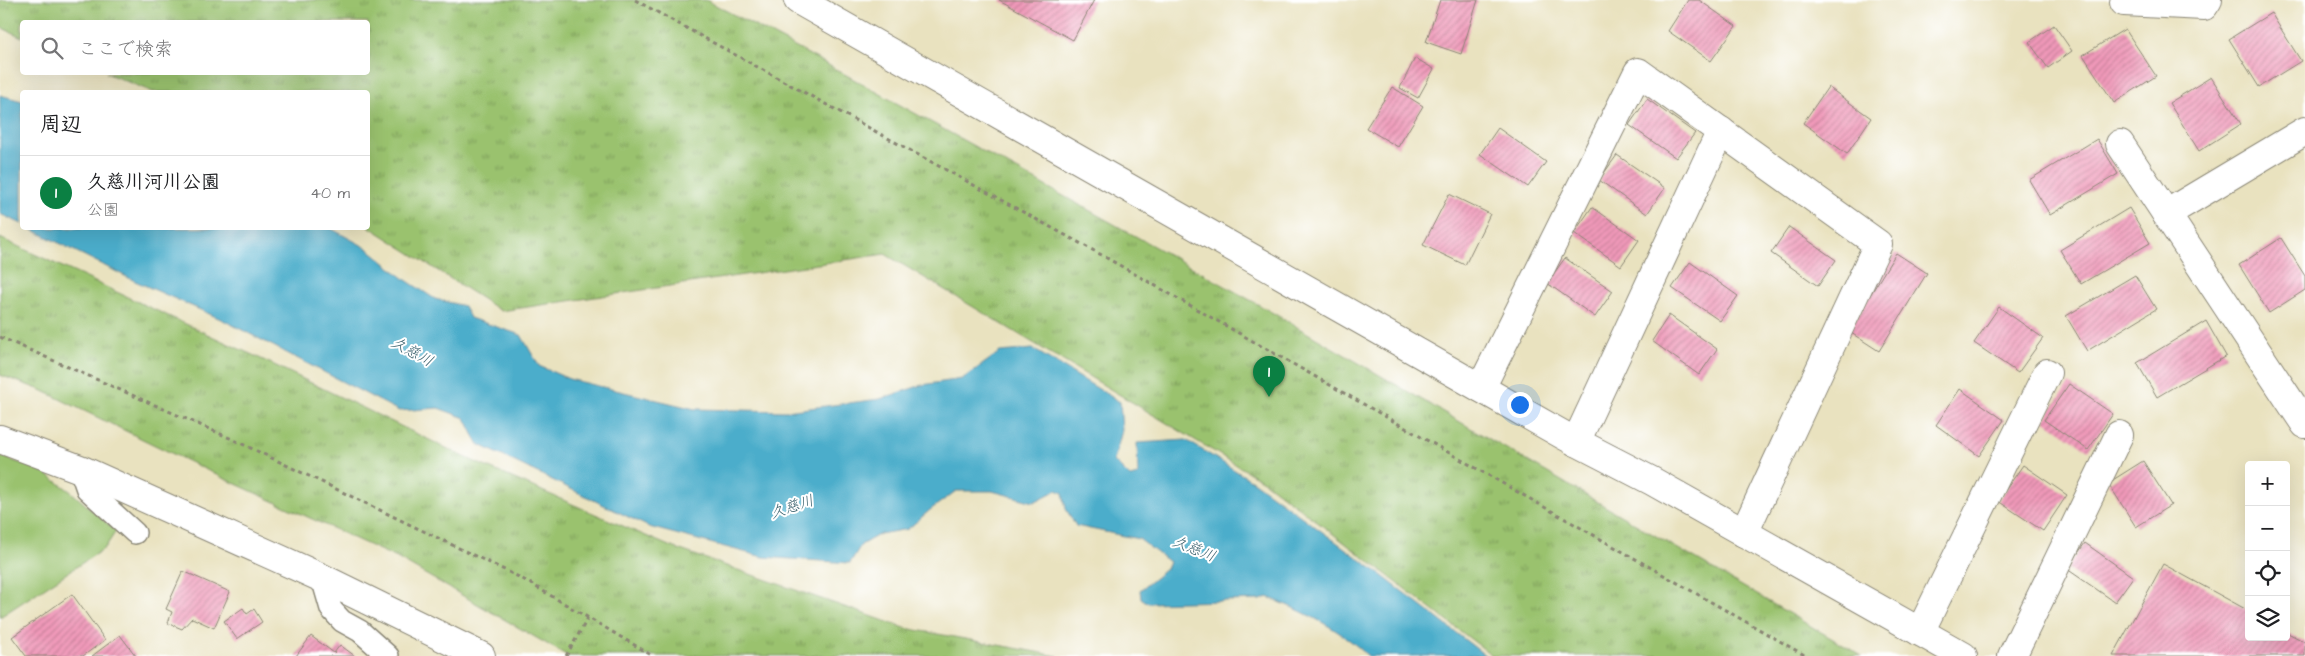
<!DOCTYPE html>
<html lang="ja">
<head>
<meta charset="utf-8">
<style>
  :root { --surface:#fff; --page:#f2f2f2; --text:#202124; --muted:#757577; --line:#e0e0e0; --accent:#0b8043 }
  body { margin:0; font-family:"Architects Daughter","Klee One",sans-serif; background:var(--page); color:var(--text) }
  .controls { position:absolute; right:15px; bottom:15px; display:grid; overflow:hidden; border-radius:5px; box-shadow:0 5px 20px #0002 }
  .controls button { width:45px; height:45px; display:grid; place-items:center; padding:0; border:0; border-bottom:1px solid var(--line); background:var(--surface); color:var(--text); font:25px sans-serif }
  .you { position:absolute; left:1519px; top:404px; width:18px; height:18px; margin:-12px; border:4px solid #fff; border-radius:50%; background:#1a73e8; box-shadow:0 0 0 8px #1a73e833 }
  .badge { display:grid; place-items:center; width:32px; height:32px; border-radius:50%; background:var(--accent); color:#fff; font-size:16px; font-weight:700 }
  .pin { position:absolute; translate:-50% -41px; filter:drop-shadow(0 1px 2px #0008) }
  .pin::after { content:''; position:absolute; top:26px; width:18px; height:15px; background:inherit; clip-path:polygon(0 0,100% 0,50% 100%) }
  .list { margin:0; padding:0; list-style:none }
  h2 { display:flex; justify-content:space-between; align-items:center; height:65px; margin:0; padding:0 20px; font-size:21px }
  h2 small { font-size:16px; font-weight:400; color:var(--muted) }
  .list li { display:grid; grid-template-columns:32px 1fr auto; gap:15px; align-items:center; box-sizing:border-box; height:75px; padding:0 20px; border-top:1px solid var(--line) }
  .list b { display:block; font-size:19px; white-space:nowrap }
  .list p { margin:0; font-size:16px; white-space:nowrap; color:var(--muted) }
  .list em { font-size:16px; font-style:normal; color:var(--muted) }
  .icon { flex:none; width:28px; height:28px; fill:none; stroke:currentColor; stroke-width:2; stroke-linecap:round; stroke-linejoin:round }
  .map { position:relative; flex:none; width:2305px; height:656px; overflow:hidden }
  .search { position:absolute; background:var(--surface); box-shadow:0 5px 20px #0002; left:20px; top:20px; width:350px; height:55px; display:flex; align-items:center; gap:12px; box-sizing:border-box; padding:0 18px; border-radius:5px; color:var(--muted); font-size:19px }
  .panel { position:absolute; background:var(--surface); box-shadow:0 5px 20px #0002; left:20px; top:90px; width:350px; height:140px; border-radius:5px }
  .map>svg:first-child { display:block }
  .grass { fill:#9ac26e; stroke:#62764c }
  .park { fill:url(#park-tufts); stroke:#62764c }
  .water { fill:#4cadcb; stroke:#3c6c7b }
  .building { fill:url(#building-hatch) }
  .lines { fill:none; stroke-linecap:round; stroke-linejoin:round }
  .service-casing { stroke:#8a8675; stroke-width:24 }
  .minor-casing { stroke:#8a8675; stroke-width:30 }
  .path { stroke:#8a8675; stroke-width:3; stroke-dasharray:4 4; stroke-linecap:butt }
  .service { stroke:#fff; stroke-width:21 }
  .minor { stroke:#fff; stroke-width:28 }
  .labels { text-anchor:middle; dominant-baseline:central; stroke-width:4; stroke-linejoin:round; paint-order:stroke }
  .water-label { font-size:15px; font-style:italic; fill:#385f6b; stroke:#fff }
</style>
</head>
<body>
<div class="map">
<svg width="2305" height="656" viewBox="0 0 2305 656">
  <defs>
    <pattern id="park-tufts" width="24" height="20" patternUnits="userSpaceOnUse" patternTransform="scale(1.25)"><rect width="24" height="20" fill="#9ac26e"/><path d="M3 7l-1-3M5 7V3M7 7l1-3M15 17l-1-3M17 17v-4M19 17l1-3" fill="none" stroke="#7e9e5b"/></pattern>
    <pattern id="building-hatch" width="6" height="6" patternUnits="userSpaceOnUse" patternTransform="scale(1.25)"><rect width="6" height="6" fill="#f099b9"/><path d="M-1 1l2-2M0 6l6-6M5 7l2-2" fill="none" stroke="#c37d97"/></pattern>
  </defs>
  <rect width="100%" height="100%" fill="#fff"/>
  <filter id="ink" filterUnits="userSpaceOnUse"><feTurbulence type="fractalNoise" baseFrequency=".02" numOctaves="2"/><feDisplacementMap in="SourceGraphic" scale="10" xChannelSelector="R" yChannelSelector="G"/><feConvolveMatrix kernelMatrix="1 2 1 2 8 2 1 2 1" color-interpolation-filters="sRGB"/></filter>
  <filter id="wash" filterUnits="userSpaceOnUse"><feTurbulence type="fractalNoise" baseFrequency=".0096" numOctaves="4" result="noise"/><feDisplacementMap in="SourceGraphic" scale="20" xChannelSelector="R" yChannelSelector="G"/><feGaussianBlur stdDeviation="1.12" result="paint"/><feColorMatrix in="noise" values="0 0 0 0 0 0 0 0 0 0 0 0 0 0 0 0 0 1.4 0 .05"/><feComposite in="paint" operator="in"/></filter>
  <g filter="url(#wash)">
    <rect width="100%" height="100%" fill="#e9e2bf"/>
    <path class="grass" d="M0 456 42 471 70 491 116 531 105 548 0 617Z"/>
    <g class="park">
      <path d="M0 0H706L821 61 1261 306 1862 656H1493L1265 482 885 254 501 311 368 226V92H153L106 73 368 72V22H22V37L0 27Z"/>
      <path d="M0 238 272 364 473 461 669 546 905 628 1058 656H568L397 558 223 478 41 390 0 375Z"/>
    </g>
    <g class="water">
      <path d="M0 95 22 101V224L0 214Z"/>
      <path d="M29 228H330L367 248 406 280 435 299 464 306 470 318 521 335 539 366 569 379 695 409 786 411 880 399 922 385 962 379 1000 352 1033 349 1120 402 1122 430 1114 461 1130 477 1138 475 1137 443 1186 440 1254 482 1372 568 1486 656H1368C1339 628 1305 612 1267 597L1261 600 1148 603 1141 598 1140 590 1166 569 1169 562 1139 539 1076 526 1066 509 1063 493 1057 490 1034 502 992 491H956L930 510 908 529 880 534 861 545 850 563 763 557 649 527 478 444 465 418 438 408 399 411 223 320 135 281Z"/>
    </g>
    <g id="blocks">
      <g class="building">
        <path d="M999 0H1094L1073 40Z"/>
        <path d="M1440 0H1478L1461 54 1426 42Z"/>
        <path d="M1688 0H1699L1736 26 1711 61 1668 31Z"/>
        <path d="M2271 13 2301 61 2259 87 2229 39Z"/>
        <path d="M2054 25 2072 51 2048 68 2029 42Z"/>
        <path d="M2125 29 2156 76 2114 103 2083 55Z"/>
        <path d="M1415 58 1434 69 1418 98 1400 88Z"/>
        <path d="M2211 77 2241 124 2199 151 2169 103Z"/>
        <path d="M1392 87 1423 106 1398 147 1366 128Z"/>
        <path d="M1828 87 1871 118 1847 154 1803 123Z"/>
        <path d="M1647 99 1695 133 1676 158 1629 125Z"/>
        <path d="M1498 128 1546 162 1528 187 1480 154Z"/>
        <path d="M2097 139 2118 174 2050 215 2029 180Z"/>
        <path d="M1617 155 1665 188 1647 214 1599 180Z"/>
        <path d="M1449 194 1490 214 1465 265 1423 245Z"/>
        <path d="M1592 207 1639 240 1621 266 1574 233Z"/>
        <path d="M2129 208 2150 243 2081 284 2060 250Z"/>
        <path d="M1789 227 1836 260 1818 286 1771 253Z"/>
        <path d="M2281 238 2305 276V290L2269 313 2239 265Z"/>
        <path d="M1896 253 1927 273 1879 351 1848 331Z"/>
        <path d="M1565 258 1613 291 1595 317 1547 283Z"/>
        <path d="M1690 262 1738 296 1720 321 1672 288Z"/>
        <path d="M2135 275 2156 309 2087 351 2066 316Z"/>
        <path d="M1999 307 2043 338 2018 373 1974 343Z"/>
        <path d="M1669 315 1717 349 1699 375 1652 341Z"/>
        <path d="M2206 321 2226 356 2157 397 2137 363Z"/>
        <path d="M2069 384 2113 414 2088 450 2044 420Z"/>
        <path d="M1960 389 2004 420 1979 456 1936 425Z"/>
        <path d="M2143 461 2171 505 2136 527 2108 483Z"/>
        <path d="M2023 465 2067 495 2043 531 1998 501Z"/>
        <path d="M2085 543 2133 577 2115 602 2067 569Z"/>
        <path d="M2163 564 2249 611V637H2286V632L2305 642V656H2113Z"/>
        <path d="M183 571 230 592 214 628 192 618 182 629 168 623 172 612 166 609Z"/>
        <path d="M72 594 105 640 83 656H26L12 637Z"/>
        <path d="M243 608 247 614 254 609 262 622 237 639 224 621Z"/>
        <path d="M120 635 136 656H92Z"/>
        <path d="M311 636 334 653 340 645 355 656H296Z"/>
      </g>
    </g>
  </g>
  <g filter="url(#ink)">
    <use href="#blocks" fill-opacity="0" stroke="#8a8675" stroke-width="1"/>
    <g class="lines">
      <g class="service-casing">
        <g id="service">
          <path d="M80 469 87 489 135 533"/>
          <path d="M322 578 331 609 342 621 360 631 388 656"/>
        </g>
      </g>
      <g class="minor-casing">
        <g id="minor">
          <path d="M798 0 1565 436 1652 481 1963 656"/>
          <path d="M2124 2 2204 6 2208 0"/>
          <path d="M2120 144 2305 424"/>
          <path d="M2166 214 2305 131"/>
          <path d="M1481 388 1638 72 1878 244 1744 533"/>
          <path d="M0 439 80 469 189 518 322 578 481 656"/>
          <path d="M1576 442 1721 131"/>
          <path d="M1920 632 2047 373"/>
          <path d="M2012 656 2119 435"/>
        </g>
      </g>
      <g class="path">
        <path d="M635 0 1098 253 1806 656"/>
        <path d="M0 337 232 439 521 578 653 656"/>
        <path d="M566 656 588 618"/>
      </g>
      <use href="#service" class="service"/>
      <use href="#minor" class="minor"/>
    </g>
  </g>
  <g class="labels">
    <g class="water-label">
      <text transform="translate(412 352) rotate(29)">久慈川</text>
      <text transform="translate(792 507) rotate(-18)">久慈川</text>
      <text transform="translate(1194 549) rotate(22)">久慈川</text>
    </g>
  </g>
</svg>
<div class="controls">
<button>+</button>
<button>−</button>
<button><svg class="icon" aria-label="locate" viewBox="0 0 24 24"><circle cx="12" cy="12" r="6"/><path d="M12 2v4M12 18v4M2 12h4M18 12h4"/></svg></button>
<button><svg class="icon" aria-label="layers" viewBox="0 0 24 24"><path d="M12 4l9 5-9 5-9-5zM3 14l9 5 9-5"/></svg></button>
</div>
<div class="you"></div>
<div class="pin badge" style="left:1269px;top:397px">1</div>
<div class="search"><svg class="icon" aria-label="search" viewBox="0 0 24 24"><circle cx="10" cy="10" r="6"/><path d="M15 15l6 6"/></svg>ここで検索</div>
<section class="panel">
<h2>周辺<small></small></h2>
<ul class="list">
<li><span class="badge">1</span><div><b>久慈川河川公園</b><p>公園</p></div><em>40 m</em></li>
</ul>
</section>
</div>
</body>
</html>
